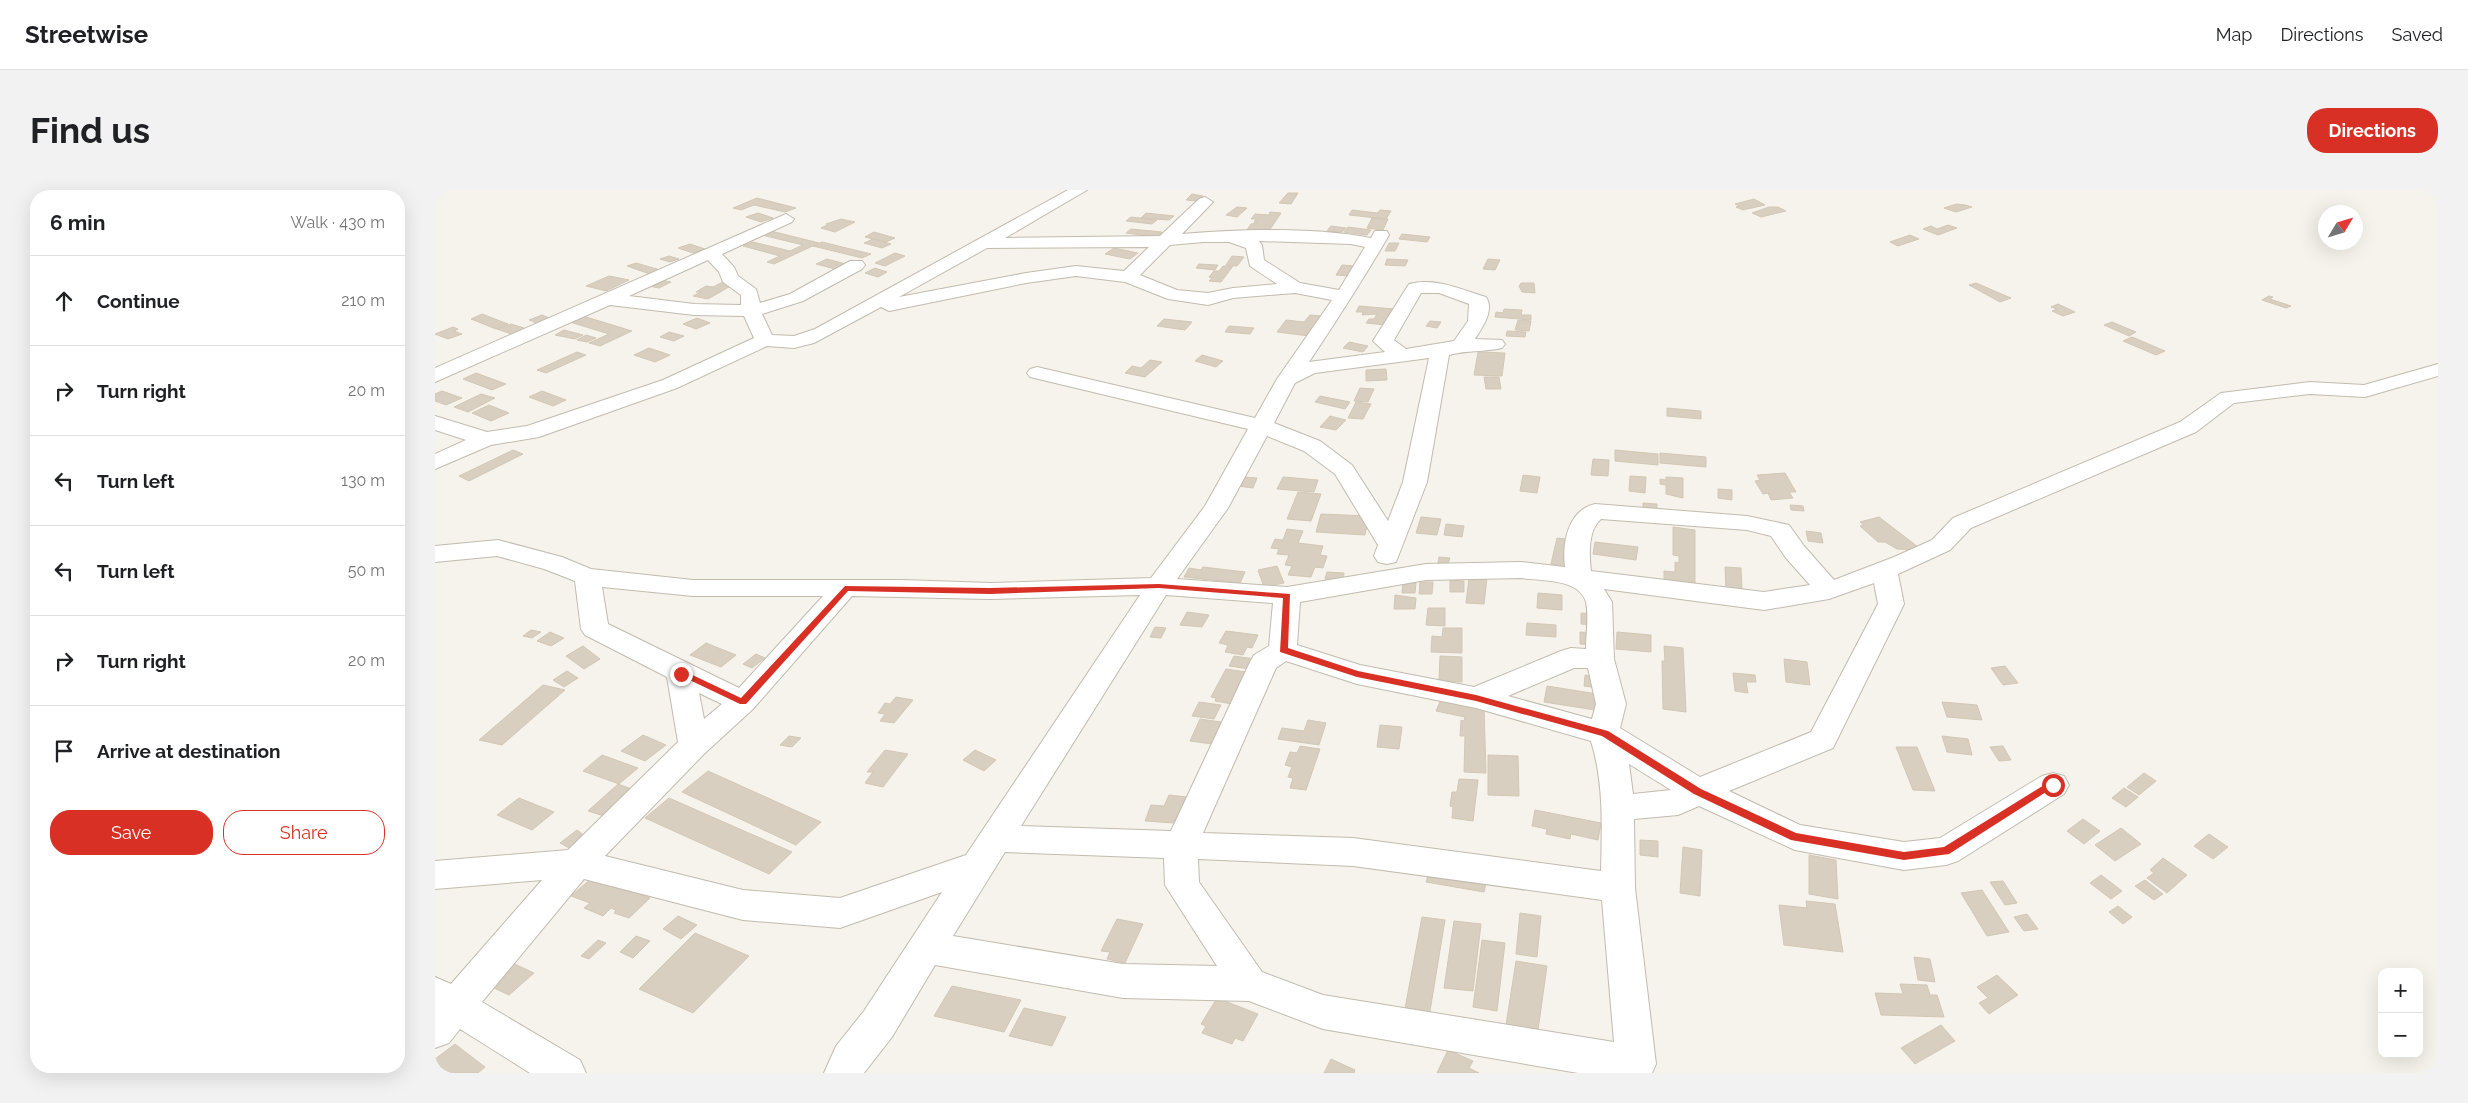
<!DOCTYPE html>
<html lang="en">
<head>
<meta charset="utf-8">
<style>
  :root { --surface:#fff; --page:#f2f2f2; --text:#202124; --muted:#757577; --line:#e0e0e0; --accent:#d93025 }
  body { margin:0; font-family:Raleway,sans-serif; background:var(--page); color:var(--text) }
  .controls { position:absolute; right:15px; bottom:15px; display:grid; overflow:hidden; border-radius:10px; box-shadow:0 5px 20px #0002 }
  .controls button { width:45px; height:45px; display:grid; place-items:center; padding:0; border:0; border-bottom:1px solid var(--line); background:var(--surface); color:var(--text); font:25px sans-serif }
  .compass { position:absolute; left:1883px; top:15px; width:45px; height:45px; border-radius:50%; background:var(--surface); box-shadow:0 5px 20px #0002; rotate:52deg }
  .stop { position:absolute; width:15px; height:15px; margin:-11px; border:4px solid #d93025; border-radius:50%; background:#fff }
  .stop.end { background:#d93025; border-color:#fff; box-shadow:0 1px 5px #0008 }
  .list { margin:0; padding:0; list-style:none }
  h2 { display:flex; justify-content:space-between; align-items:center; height:65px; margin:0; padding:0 20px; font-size:21px }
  h2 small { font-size:16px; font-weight:400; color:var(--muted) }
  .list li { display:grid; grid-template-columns:32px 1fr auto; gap:15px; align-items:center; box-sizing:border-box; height:90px; padding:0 20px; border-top:1px solid var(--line) }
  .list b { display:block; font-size:19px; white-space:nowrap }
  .list em { font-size:16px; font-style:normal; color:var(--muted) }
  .actions { display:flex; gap:10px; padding:15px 20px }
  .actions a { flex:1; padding:11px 0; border:1px solid var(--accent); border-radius:20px; text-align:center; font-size:18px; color:var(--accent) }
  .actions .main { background:var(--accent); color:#fff }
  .icon { flex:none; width:28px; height:28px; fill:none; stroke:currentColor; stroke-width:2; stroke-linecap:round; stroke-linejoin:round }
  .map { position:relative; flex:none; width:2003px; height:883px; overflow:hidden; border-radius:20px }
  header { display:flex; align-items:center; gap:30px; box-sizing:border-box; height:70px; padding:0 25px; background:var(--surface); border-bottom:1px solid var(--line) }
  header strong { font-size:24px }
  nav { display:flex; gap:28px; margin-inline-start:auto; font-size:18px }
  .intro { display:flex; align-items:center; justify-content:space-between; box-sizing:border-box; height:120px; padding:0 30px }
  h1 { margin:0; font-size:35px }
  .button { padding:12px 22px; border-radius:20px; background:var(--accent); color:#fff; font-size:18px; font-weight:700 }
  main { display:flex; gap:30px; padding:0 30px }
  aside { flex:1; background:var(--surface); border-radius:20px; box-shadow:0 5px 20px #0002 }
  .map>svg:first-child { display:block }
  .building { fill:#d8cfc1; stroke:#d3c7b4 }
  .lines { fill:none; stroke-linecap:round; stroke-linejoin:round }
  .minor-casing { stroke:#c2bbae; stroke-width:2 }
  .minor { fill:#fff; fill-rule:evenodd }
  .route { fill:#d93025 }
</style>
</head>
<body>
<header>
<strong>Streetwise</strong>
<nav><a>Map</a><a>Directions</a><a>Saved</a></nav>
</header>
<div class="intro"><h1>Find us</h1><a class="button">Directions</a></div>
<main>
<aside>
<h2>6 min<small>Walk · 430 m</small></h2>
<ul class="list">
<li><svg class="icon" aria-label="ahead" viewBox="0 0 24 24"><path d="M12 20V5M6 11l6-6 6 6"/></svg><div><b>Continue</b></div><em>210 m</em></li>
<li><svg class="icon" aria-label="right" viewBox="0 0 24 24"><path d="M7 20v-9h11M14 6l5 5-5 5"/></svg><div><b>Turn right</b></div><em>20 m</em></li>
<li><svg class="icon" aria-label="left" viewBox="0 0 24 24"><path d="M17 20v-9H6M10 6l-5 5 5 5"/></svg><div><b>Turn left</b></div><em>130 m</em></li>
<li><svg class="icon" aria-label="left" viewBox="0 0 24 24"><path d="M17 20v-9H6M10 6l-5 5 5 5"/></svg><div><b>Turn left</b></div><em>50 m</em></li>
<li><svg class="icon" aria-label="right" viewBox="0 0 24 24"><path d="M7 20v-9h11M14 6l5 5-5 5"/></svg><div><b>Turn right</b></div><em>20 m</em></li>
<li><svg class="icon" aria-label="arrive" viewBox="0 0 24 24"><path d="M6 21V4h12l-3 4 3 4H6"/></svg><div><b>Arrive at destination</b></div></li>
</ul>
<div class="actions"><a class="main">Save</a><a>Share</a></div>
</aside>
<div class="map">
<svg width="2003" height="883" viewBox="0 0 2003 883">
  <rect width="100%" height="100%" fill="#f6f3ec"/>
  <g class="building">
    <path d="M853 3H863L856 14 844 13Z"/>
    <path d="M757 4 768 6 762 11 751 10Z"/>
    <path d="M322 8 361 18 350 22 319 15 306 20 298 18Z"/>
    <path d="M1319 9 1330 15 1308 20 1301 17 1305 16 1300 14Z"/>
    <path d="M1522 14 1530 15 1537 17 1521 22 1509 18Z"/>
    <path d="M802 17 812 18 802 27 791 25Z"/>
    <path d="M1334 17H1343L1351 21 1326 27 1317 23Z"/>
    <path d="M917 20 942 23 945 20 956 21 951 29 914 25Z"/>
    <path d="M835 22 846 23 832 44 812 40 816 34 822 33 819 32 821 29H816L820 24 834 25Z"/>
    <path d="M323 23 338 28 326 32 311 27Z"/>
    <path d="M711 23 739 26 734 30 706 28Z"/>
    <path d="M696 27 722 30 717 34 691 31Z"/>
    <path d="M937 28 953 29 948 40 932 38Z"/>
    <path d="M406 29 420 32 400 42 386 38 394 34H391Z"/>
    <path d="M1513 35 1522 38 1503 45 1488 39 1496 36 1502 39Z"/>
    <path d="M896 36 911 38 907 42 892 41Z"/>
    <path d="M913 37 936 40 932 45 909 42Z"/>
    <path d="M696 39 727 42 722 47 691 43Z"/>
    <path d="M336 41 384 53 339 74 332 72 345 66 308 56 318 52 355 61 368 55 327 45Z"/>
    <path d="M439 42 460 48 451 52 430 47Z"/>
    <path d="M967 44 995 47 992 52 964 49Z"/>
    <path d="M1475 45 1484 49 1463 56 1455 52Z"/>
    <path d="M438 49 456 54 447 58 429 53Z"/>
    <path d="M387 52 436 64 427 68 378 56Z"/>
    <path d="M954 53H964L960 61H950Z"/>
    <path d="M255 54 270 59 258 63 243 58Z"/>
    <path d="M679 58 703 63 695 69 670 64Z"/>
    <path d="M460 63 470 66 450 76 440 73Z"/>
    <path d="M234 66 244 69 235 72 225 69Z"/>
    <path d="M797 66 809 67 802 76 791 75Z"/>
    <path d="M392 69 411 74 400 79 381 74Z"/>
    <path d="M952 69 973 70 970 76 950 75Z"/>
    <path d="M1053 69 1065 70 1060 80 1048 79Z"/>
    <path d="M201 73 225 80 215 84 192 76Z"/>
    <path d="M764 74 783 75 780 80 761 78Z"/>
    <path d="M907 75 920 76 913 86 901 85Z"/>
    <path d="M788 76H798L786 92 774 91 777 88 774 87 779 81H784Z"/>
    <path d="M440 78 452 82 443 87 430 83Z"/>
    <path d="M174 86 194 90 171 101 151 96Z"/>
    <path d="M225 90 236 92 224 98 214 96Z"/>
    <path d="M288 92 299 94 273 109 258 106 266 102H261L271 96 278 97Z"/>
    <path d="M1086 93H1099L1100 103 1087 102 1084 96Z"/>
    <path d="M1541 93 1576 108 1565 112 1534 95Z"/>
    <path d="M1834 106 1838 107 1835 109 1856 116 1851 118 1827 110Z"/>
    <path d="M1623 114 1640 122 1628 126 1617 121 1622 119 1616 117Z"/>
    <path d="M924 116 959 119 950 135 931 133 934 129H939L942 124 927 125 928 122H921Z"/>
    <path d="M1069 119 1087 120 1086 125H1096V130L1060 127 1061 122 1068 123Z"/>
    <path d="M47 124 73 134 61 139 36 129Z"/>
    <path d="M107 125 117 129 104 134 94 130Z"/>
    <path d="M875 125 888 126 874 146 842 142 851 130 869 132Z"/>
    <path d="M148 126 197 141 165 156 154 153 174 144 135 132Z"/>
    <path d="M262 128 275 133 261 139 248 134Z"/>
    <path d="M729 129 757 132 750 140 722 136Z"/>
    <path d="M1083 130 1096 131 1094 141 1080 140Z"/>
    <path d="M995 131 1006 132 1002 138 991 136Z"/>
    <path d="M1677 132 1701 142 1694 146 1669 135Z"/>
    <path d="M76 134 92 139 79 145 62 139Z"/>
    <path d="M794 136 819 138 815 144 790 142Z"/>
    <path d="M18 137 23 139 19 141 27 144 13 149 0 144Z"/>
    <path d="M129 140 148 145 140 149 120 145Z"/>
    <path d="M1072 141 1091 142 1090 147 1071 146Z"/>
    <path d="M234 142 249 146 239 151 225 147Z"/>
    <path d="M151 145 161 148 152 152 142 150Z"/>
    <path d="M1697 147 1730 161 1721 165 1688 151Z"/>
    <path d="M914 152 933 156 928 162 908 158Z"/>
    <path d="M214 158 235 165 220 172 199 165Z"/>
    <path d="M142 162 151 165 111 183 102 180Z"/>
    <path d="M1043 162 1070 163 1067 186 1039 185Z"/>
    <path d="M767 165 788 171 781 177 760 171Z"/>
    <path d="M715 170 727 172 710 187 690 183 697 176 706 178Z"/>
    <path d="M951 179 952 190 931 191V180Z"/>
    <path d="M41 183 71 194 57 200 28 189Z"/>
    <path d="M1049 187H1064L1066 199H1051Z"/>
    <path d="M925 198 939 199 933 212 919 211Z"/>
    <path d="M7 201 27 208 11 215 0 211V204Z"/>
    <path d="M107 201 131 210 118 216 94 207Z"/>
    <path d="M46 204 60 208 33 222 19 217Z"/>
    <path d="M885 206 915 212 910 219 880 212Z"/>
    <path d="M921 212 936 214 928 229 913 228Z"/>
    <path d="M54 215 74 223 56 231 37 223Z"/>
    <path d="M1232 218 1266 221V229L1232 226Z"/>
    <path d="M895 226 911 230 901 240 885 237Z"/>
    <path d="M78 260 88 264 34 291 24 286Z"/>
    <path d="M1180 260 1223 264V275L1180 271Z"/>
    <path d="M1225 263 1271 267V277L1225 273Z"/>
    <path d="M1158 269 1174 270 1173 286 1156 285Z"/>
    <path d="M1350 283 1361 302H1354L1358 308 1336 310 1333 303 1328 304 1320 291 1325 290 1322 285Z"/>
    <path d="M1088 285 1105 287 1102 303 1085 301Z"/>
    <path d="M1195 286 1211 287 1210 303 1194 301Z"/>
    <path d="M807 287 822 288 818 298 803 296Z"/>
    <path d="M848 287 883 290 879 302 842 299Z"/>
    <path d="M1231 287 1248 288V308L1231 304V295L1225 294V289L1231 290Z"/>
    <path d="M1283 299 1297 300V310L1283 308Z"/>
    <path d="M863 302 886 304 876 331 852 329Z"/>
    <path d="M1208 313 1222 314V320L1208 318Z"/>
    <path d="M1355 315 1368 316 1369 321 1356 320Z"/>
    <path d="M886 324 934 326 930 345 881 342Z"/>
    <path d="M986 327 1006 329 1002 345 981 343Z"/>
    <path d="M1444 327 1487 360 1462 359 1450 352H1443L1425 336 1429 335 1425 332Z"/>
    <path d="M1011 334 1029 336 1027 347 1009 345Z"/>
    <path d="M1238 337 1260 340V396L1229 392V381L1240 382V372L1244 373V366L1238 365Z"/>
    <path d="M852 339 868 341 863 353 888 356 885 365 892 366 888 378 880 377 876 387 853 385 857 376 850 375 854 365 842 364 844 359 836 358 840 349 848 350Z"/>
    <path d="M1371 341 1386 343 1388 353 1373 351Z"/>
    <path d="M1122 348 1139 350 1135 377 1116 374Z"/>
    <path d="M1160 352 1203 357 1201 370 1158 364Z"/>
    <path d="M1004 367 1015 368 1013 374 1003 373Z"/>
    <path d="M842 376 849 393 829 397 823 380Z"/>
    <path d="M768 377 810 382 805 393 749 387 754 378 766 380Z"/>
    <path d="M1290 377 1306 378 1307 401 1291 400Z"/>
    <path d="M892 382 909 383 908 390 890 389Z"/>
    <path d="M1034 387 1052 388 1049 414 1031 413Z"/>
    <path d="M1015 390 1029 391V402H1015Z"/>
    <path d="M968 392 981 393 980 403H967Z"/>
    <path d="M985 392H998L997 404H984Z"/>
    <path d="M1103 403 1127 405V420L1102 418Z"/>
    <path d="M960 405 981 408 980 419H959Z"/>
    <path d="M993 418H1010V436L991 435Z"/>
    <path d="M752 422 774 425 767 437 745 435Z"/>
    <path d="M1146 423 1157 424V435L1146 434Z"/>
    <path d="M1092 433 1121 435V447L1091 445Z"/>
    <path d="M720 437 731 438 726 448 715 447Z"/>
    <path d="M1008 438H1027V463L996 462 997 446 1007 447Z"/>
    <path d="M96 440 106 442 97 448 88 446Z"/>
    <path d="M791 441 823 445 817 458 812 457 808 465 790 462 793 455 784 453Z"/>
    <path d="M115 442 129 448 116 456 102 451Z"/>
    <path d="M1145 442 1162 443V455L1145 454Z"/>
    <path d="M1182 442 1216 445V462L1181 459Z"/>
    <path d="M271 453 301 465 286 477 255 465Z"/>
    <path d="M148 456 165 469 149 479 131 466Z"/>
    <path d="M1229 456 1248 458 1251 522 1228 519 1227 471H1230Z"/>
    <path d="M321 464 330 468 317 478 308 474Z"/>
    <path d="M799 466 820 469 815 479 794 476Z"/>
    <path d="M1005 466 1027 467V492L1004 491Z"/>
    <path d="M1349 469 1372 472 1375 495 1351 492Z"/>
    <path d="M1570 476 1583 493 1568 495 1556 478Z"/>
    <path d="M791 479 811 482 797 514 780 511 781 508 776 507Z"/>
    <path d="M132 481 143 488 129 497 118 490Z"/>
    <path d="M1298 483 1320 485 1321 492H1311L1313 503 1300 501Z"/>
    <path d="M1150 485 1164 487 1163 498 1149 496Z"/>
    <path d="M108 495 130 500 67 555 44 550Z"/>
    <path d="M1112 496 1162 504 1160 520 1109 512Z"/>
    <path d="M461 507 478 510 459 533 445 531 450 524 443 523 450 513 455 514Z"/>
    <path d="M1007 507 1049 517 1051 583 1029 582 1030 546H1025L1026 530 1029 531 1030 527 1001 521Z"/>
    <path d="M764 512 786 515 779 529 757 526Z"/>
    <path d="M1507 512 1542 515 1547 530 1512 527Z"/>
    <path d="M765 529 786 532 777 554 755 551Z"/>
    <path d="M873 530 891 533 884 555 843 549 847 538 869 541Z"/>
    <path d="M945 535 967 537 964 559 942 557Z"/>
    <path d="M208 545 231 555 210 571 186 561Z"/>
    <path d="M354 546 366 548 357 557 345 555Z"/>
    <path d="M1507 546 1533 549 1537 565 1512 562Z"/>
    <path d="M865 556 885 559 871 600 855 598 858 588 853 587 857 577 850 575 855 562 862 563Z"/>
    <path d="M1568 556 1576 570 1564 571 1555 557Z"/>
    <path d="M1461 557H1482L1500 601 1478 600Z"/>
    <path d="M450 560 473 564 448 597 430 593 438 582H432Z"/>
    <path d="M540 560 561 570 549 581 528 570Z"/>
    <path d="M167 565 203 578 184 594 148 581Z"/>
    <path d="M1053 565 1083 566 1084 606 1053 605Z"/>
    <path d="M273 581 386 632 361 655 247 602Z"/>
    <path d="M1709 583 1721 591 1704 605 1692 597Z"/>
    <path d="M1024 589 1043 590 1038 631 1017 628 1018 617 1015 616 1017 602H1022Z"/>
    <path d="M183 594 199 600 169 626 153 621Z"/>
    <path d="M1689 598 1703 607 1691 617 1677 608Z"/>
    <path d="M734 605 752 607 746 624H743L739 633 710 631 716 615 729 616Z"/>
    <path d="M84 608 119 622 97 640 62 625Z"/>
    <path d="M234 608 357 662 334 684 210 628Z"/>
    <path d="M1100 620 1166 633 1163 650 1136 644 1135 649 1111 644 1112 639 1097 636Z"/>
    <path d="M1648 629 1665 641 1649 654 1632 641Z"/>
    <path d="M1686 638 1706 654 1680 671 1660 655Z"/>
    <path d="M142 640 150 646 134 658 125 653Z"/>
    <path d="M1774 644 1793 657 1778 669 1759 656Z"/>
    <path d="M1205 650 1223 651V667L1205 665Z"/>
    <path d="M1248 657 1267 660 1265 706 1245 703Z"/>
    <path d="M1374 665 1401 670 1403 709 1374 704Z"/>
    <path d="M1728 668 1752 685 1732 703 1712 688 1719 683 1715 680Z"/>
    <path d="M995 678 1052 689 1049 702 991 692Z"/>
    <path d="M1666 685 1687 701 1676 709 1655 693Z"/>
    <path d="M158 687 215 708 194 728 179 723 181 720 176 718 168 726 149 718 155 713 136 706Z"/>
    <path d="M1710 690 1728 704 1719 710 1700 696Z"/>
    <path d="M1568 691 1582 713 1570 715 1555 692Z"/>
    <path d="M1547 700 1574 742 1552 746 1526 703Z"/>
    <path d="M1371 711 1400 714 1408 762 1349 755 1344 715 1372 718Z"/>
    <path d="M1683 716 1697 727 1688 734 1674 722Z"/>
    <path d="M1085 723 1106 726 1102 767 1081 764Z"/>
    <path d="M1592 724 1603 739 1589 741 1579 727Z"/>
    <path d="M243 726 262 735 246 749 228 739Z"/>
    <path d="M987 727 1010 730 994 827 969 824Z"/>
    <path d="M682 729 708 734 690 773 672 769 675 762 666 761Z"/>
    <path d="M1019 731 1046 734 1038 801 1009 798Z"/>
    <path d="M260 743 314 766 258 823 204 799Z"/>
    <path d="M201 746 215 751 198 768 185 762Z"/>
    <path d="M163 750 171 753 154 769 146 766Z"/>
    <path d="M1047 750 1070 753 1062 821 1038 817Z"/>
    <path d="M1479 767 1495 769 1500 792 1483 790Z"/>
    <path d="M73 771 99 783 74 805 48 793Z"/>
    <path d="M1081 771 1112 776 1102 847 1070 841Z"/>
    <path d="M1562 785 1583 805 1554 824 1544 813 1553 808 1542 797Z"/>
    <path d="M1465 794 1492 795 1495 805H1502L1509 827 1446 825 1440 803 1468 804Z"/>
    <path d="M517 796 586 810 569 842 499 826Z"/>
    <path d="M782 808 823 824 808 851 800 848 797 854 767 843 771 836 766 834Z"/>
    <path d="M589 818 631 827 617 856 574 846Z"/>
    <path d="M1506 835 1520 851 1480 874 1466 858Z"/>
    <path d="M20 854 50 877 43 883H0V869Z"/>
    <path d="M1013 860 1038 871 1034 878 1044 883H1002Z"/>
    <path d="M896 869 920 880 919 883H889Z"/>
  </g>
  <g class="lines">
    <g class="minor-casing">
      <path id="minor" d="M633 0H652L570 48 725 46 764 9 770 7 778 12 747 44C802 39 881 37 936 48L940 41H952L954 45C929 88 902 130 874 172L950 162 938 151 974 94C1000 87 1025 99 1051 107 1060 120 1047 138 1040 149L1067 150 1070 154 1067 158C1050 162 1032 160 1014 165L992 292 961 372 952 374 943 372 939 366 943 355 900 284 869 261 832 246 793 318 742 389 852 397 991 374 1086 372 1130 377C1127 353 1133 320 1160 314L1312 326 1354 335 1369 356 1399 390 1459 367 1497 350 1518 328 1745 232 1786 203 1875 192 1929 195 2003 174V186L1930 207 1875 204 1799 213 1761 242 1536 338 1515 360 1463 384 1469 414 1398 558 1294 601 1365 635 1469 652 1505 648 1607 586 1618 583 1629 586 1634 595 1629 604 1523 671 1511 675 1469 680 1360 660 1264 616 1243 625 1199 629 1200 698 1221 874 1217 883H1143L888 839 814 811 688 808 500 775 457 847 429 883H389L401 856 429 821 507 702 405 738 308 730 149 689 47 812 145 870 151 883H95L25 839 14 853 0 858V787L16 794 107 690 0 699V671L133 660 243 552 232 487 150 445 146 439 140 391 109 379 62 366 0 372V356L63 350 127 367 156 379 258 390H467L555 393 716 388 770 316 813 239 595 187 592 183 595 179 602 177 820 228 842 189 897 110 860 103 798 108 773 115 733 109 690 92 641 86 591 93 454 121 446 117 379 153 359 158 332 156 242 198 104 247 56 255 0 279V264L31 250 0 240V226L52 242 92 236 228 190 319 148 309 126 259 125 175 115 0 192V178L351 24 359 29 357 32 287 64 299 77 303 86 321 99 325 113 355 104 415 71H427L430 75 427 79 368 111 327 124 337 145 359 146 380 139ZM824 51 916 54 930 57 904 100 865 93 829 70 827 55ZM768 52H794L811 58 815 76 842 94 798 98 773 103 742 100 705 85 735 55ZM714 57 689 81 641 76 591 83 464 107 552 58ZM273 70 284 82 288 92 306 105V115L259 114 194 106ZM986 103H1004L1034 114 1033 131 1019 151 971 159 959 150ZM994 168 968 292 953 331 917 275 885 251 839 233 860 193 880 183ZM1166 329 1312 340 1336 346 1351 368 1375 395 1329 402 1156 381C1154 365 1153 340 1166 329ZM1086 388C1106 391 1144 388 1151 412 1154 426 1151 445 1151 459L1136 458 1126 461 1039 497 925 475 862 455 865 412 991 390ZM1439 393 1443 414 1376 542 1265 587 1185 538 1191 514 1179 469 1177 412 1169 399 1329 420 1394 409ZM167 397 258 406H388L304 498 173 434ZM705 405 531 665 405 708 308 700 170 666 270 563 318 519 417 406 555 409ZM731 405 838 413 834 456 819 465 815 472 736 641 586 636ZM851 471 922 494 1041 518 1156 551C1169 593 1167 637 1166 681L918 648 768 643 841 478ZM1139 478H1153L1161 514 1157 529 1073 506ZM264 503 287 514 269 529ZM1194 574 1236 600 1198 604ZM570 662 729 668 730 695 782 776 688 774 518 746ZM763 669 918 676 1167 710 1179 852 888 805 827 782 764 692Z"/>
    </g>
    <use href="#minor" class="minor"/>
  </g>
  <path class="route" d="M724 394 855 404 853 458 923 481 1041 505 1173 541 1266 599 1361 643 1469 662 1509 657 1614 592 1618 591 1622 595 1514 664 1469 670 1356 650 1259 604 1167 546 1041 511 922 487 845 462 848 408 724 398 555 404 413 401 311 514H305L242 484 249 481 306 508 410 396 555 398Z"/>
</svg>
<div class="controls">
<button>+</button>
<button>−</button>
</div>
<svg class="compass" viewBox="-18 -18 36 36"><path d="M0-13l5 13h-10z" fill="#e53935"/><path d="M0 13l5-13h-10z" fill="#757577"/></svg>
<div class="stop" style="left:1618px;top:595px"></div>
<div class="stop end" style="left:246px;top:484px"></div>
</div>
</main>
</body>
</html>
